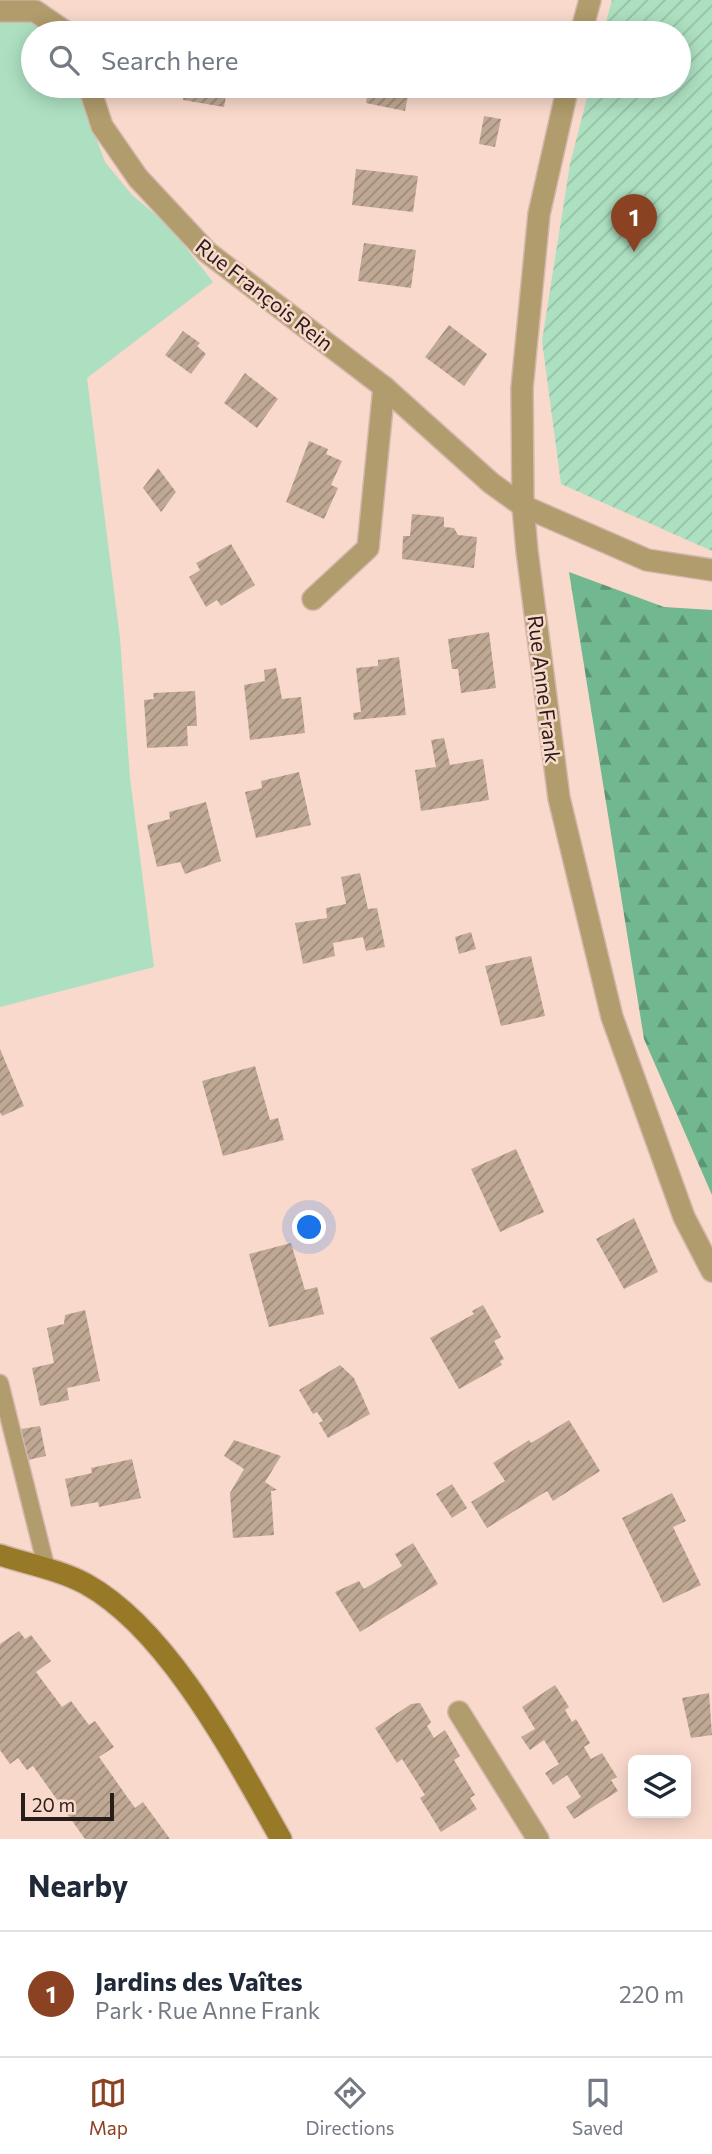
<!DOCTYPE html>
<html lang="en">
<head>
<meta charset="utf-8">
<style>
  :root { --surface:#fff; --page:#f2f2f3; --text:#1f2937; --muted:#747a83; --line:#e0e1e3; --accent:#8a4223 }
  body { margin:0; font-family:Commissioner,sans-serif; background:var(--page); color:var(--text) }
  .controls { position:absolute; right:21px; bottom:21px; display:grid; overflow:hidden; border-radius:10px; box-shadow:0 4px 18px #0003 }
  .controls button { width:63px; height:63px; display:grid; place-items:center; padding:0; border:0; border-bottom:2px solid var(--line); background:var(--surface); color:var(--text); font:35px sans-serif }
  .scale { position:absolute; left:21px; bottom:18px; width:93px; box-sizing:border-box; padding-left:7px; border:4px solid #291d19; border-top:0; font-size:19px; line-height:24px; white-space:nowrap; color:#291d19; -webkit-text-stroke:5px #f9d9cc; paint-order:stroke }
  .you { position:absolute; left:310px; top:1228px; width:24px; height:24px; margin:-18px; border:5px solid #fff; border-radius:50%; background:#1a73e8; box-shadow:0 0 0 10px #1a73e833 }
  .badge { display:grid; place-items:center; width:46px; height:46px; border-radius:50%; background:var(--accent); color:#fff; font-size:23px; font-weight:700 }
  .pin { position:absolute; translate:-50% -58px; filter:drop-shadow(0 2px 4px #0008) }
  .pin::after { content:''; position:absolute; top:37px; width:24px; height:21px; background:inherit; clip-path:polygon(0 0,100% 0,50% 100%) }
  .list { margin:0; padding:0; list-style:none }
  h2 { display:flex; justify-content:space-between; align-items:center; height:91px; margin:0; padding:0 28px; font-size:30px }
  h2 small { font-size:23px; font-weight:400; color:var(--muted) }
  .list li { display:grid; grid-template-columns:46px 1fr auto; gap:21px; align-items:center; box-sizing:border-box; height:126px; padding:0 28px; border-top:2px solid var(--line) }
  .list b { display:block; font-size:26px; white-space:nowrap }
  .list p { margin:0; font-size:23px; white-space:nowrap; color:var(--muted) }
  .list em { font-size:23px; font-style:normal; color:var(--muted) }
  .icon { flex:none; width:38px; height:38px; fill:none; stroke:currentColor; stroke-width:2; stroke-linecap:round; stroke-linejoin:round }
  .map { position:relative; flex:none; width:712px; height:1839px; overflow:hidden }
  .search { position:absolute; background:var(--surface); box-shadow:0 4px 18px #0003; left:21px; right:21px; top:21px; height:77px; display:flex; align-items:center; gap:18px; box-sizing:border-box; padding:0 24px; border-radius:38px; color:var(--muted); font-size:26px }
  .sheet { height:217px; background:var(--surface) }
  nav { display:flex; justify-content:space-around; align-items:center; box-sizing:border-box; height:98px; border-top:2px solid var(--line); background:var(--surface); font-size:19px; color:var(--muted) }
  nav a { display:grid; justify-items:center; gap:4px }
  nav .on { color:var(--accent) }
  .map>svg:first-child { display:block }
  .grass { fill:#ade0c1 }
  .forest { fill:url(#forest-firs) }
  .garden { fill:url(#garden-furrows) }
  .building { fill:url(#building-hatch) }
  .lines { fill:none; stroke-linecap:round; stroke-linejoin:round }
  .lane-casing { stroke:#d4b7ac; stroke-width:19 }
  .street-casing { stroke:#d4b7ac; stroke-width:24 }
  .secondary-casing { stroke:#d4b7ac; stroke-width:24 }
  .lane { stroke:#b09c6c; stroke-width:16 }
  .street { stroke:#b09c6c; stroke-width:21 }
  .secondary { stroke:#987928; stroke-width:21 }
  .labels { text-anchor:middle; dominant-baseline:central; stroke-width:5; stroke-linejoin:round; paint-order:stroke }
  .street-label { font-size:21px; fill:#291d19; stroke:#f9d9cc }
</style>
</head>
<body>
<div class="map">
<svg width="712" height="1839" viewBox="0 0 712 1839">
  <defs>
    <pattern id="forest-firs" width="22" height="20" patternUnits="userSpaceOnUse" patternTransform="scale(1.75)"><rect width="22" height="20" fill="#71b78f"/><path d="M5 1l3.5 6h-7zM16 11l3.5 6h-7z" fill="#5d9474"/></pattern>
    <pattern id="garden-furrows" width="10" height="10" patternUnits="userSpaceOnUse" patternTransform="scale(1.75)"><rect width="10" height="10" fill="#ade0c1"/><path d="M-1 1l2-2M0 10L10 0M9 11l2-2" fill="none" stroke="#95c0a5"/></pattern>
    <pattern id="building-hatch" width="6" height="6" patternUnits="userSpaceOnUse" patternTransform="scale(1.75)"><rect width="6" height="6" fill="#c0a994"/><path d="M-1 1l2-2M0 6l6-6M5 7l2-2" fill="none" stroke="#9c8978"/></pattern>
  </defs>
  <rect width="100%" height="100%" fill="#f9d9cc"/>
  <path class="grass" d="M45 17 67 33H33V86H83L88 116 105 162 132 195 168 225 213 282 87 378 120 638 130 778 154 967 0 1007V18Z"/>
  <path class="forest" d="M569 572 664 607 712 610V1195L644 1039Z"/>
  <path class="garden" d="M612 0H712V551L561 484 542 341 570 164 590 86H679V33H603Z"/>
  <g class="building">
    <path d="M185 86H228L224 107 183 100Z"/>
    <path d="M369 86H410L405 111 366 103Z"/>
    <path d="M484 116 501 119 495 147 479 144Z"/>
    <path d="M356 169 418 176 413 212 352 205Z"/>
    <path d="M364 243 416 250 411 288 358 281Z"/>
    <path d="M449 325 487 354 464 386 425 357Z"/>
    <path d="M183 331 200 343 197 346 206 354 191 374 165 355Z"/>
    <path d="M245 373 278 399 257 428 224 403Z"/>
    <path d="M309 441 328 449 326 454 342 461 331 485 338 488 324 519 286 502Z"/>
    <path d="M158 468 176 492 161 512 143 488Z"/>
    <path d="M412 514 444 517V527L454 528 458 535 477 537 474 568 402 559 403 536H410Z"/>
    <path d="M231 544 255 585 221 606 217 600 206 607 189 577 200 570 196 563Z"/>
    <path d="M489 632 496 688 461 693 458 669H452L448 639Z"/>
    <path d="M399 657 406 715 354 720 353 713 361 712 356 668 378 666V660Z"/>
    <path d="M276 668 282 699 301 697 305 733 250 740 244 685 265 681 264 670Z"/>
    <path d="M195 691 197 726H187L188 746 147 748 144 700 154 699 153 693Z"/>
    <path d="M444 738 450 765 483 759 489 800 421 811 415 770 436 767 431 740Z"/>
    <path d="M299 772 311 825 256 838 245 792 262 788 261 781Z"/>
    <path d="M206 802 221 861 185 874 180 862 157 867 147 825 170 819 169 812Z"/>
    <path d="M360 873 368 909 377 908 385 947 366 951 363 937 333 943 335 956 303 964 295 923 327 918 326 908 346 904 341 877Z"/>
    <path d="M471 932 476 949 459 954 455 937Z"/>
    <path d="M531 956 545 1016 501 1026 485 966Z"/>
    <path d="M0 1049 24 1106 2 1116 0 1112Z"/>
    <path d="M255 1066 270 1120 278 1118 284 1140 223 1156 202 1081Z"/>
    <path d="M516 1149 544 1212 500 1232 471 1169Z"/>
    <path d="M634 1218 658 1272 624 1289 596 1239Z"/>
    <path d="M291 1243 305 1290 317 1287 324 1314 269 1327 249 1254Z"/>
    <path d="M483 1305 501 1337 494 1341 504 1359 500 1361 502 1365 459 1389 430 1338 474 1314 472 1311Z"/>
    <path d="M85 1310 100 1381 67 1388 69 1400 40 1406 32 1368 54 1363 47 1328 64 1324 65 1315Z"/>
    <path d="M340 1365 354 1378 370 1414 328 1438 319 1423 323 1421 317 1412 313 1414 299 1390Z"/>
    <path d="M569 1420 600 1471 553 1501 547 1491 487 1528 471 1502 505 1481 493 1463 529 1440 531 1443Z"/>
    <path d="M40 1426 46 1456 28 1460 21 1429Z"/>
    <path d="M234 1440 281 1456 265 1482 277 1490 271 1491 274 1535 233 1538 230 1493 244 1469 224 1456Z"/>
    <path d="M132 1459 141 1498 99 1507 98 1502 71 1507 65 1479 92 1473 91 1468Z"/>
    <path d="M452 1484 467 1508 452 1518 436 1494Z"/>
    <path d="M672 1493 686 1521 673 1527 701 1585 663 1603 622 1518Z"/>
    <path d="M413 1543 438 1584 360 1632 335 1592 359 1581 364 1589 402 1566 395 1554Z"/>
    <path d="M19 1631 25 1639 31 1635 51 1661 36 1672 62 1707 71 1701 89 1725 95 1721 114 1747 99 1757 135 1808 143 1802 170 1839H85L33 1766 27 1770 18 1758 10 1764 0 1750V1644Z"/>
    <path d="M555 1685 569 1707 565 1710 572 1722 576 1719 590 1743 584 1747 591 1759 602 1753 617 1777 611 1780 618 1791 574 1819 566 1807 581 1797 567 1775 553 1785 545 1773 559 1764 544 1740 530 1750 521 1737 535 1729 522 1707Z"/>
    <path d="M709 1693 712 1735 691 1738 682 1698Z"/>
    <path d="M420 1703 431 1722 427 1726 434 1738 445 1730 460 1756 454 1760 475 1795 470 1798 477 1809 441 1832 420 1798 425 1795 402 1759 397 1763 375 1728 411 1704Z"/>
  </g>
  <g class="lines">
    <g class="lane-casing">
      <path id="lane" d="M0 1383 47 1570"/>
    </g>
    <g class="street-casing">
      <g id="street">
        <path d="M0 11H35L67 33"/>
        <path d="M581 33 590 0"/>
        <path d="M89 86 102 126 138 178 207 252 384 387 491 483 523 506 647 560 712 570"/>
        <path d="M568 86 539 214 522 388 523 506 527 551 559 798 612 1017 684 1217 712 1271"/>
        <path d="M313 599 368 548 384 387"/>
        <path d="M459 1712 538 1839"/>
      </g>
    </g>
    <g class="secondary-casing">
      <path id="secondary" d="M0 1555C28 1564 60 1570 86 1584 169 1630 235 1758 281 1839"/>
    </g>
    <use href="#lane" class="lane"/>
    <use href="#street" class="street"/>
    <use href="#secondary" class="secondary"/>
  </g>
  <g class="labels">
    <g class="street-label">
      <text transform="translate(265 294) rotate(38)">Rue François Rein</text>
      <text transform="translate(545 689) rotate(83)">Rue Anne Frank</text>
    </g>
  </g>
</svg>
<div class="controls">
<button><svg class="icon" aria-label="layers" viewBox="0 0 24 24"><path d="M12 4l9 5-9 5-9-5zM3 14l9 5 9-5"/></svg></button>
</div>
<div class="scale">20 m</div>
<div class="you"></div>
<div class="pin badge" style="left:634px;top:252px">1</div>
<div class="search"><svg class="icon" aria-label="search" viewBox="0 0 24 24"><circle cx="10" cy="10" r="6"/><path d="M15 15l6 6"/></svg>Search here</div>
</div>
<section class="sheet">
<h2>Nearby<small></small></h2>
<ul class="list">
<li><span class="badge">1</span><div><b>Jardins des Vaîtes</b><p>Park · Rue Anne Frank</p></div><em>220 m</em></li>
</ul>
</section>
<nav>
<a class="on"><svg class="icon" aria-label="map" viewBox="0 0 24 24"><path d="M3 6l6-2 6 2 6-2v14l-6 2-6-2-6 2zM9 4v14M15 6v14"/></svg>Map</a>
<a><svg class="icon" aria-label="directions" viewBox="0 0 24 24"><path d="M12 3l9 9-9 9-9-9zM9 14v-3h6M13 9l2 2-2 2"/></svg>Directions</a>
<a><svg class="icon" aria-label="saved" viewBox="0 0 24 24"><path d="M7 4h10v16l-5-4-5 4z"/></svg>Saved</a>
</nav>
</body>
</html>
